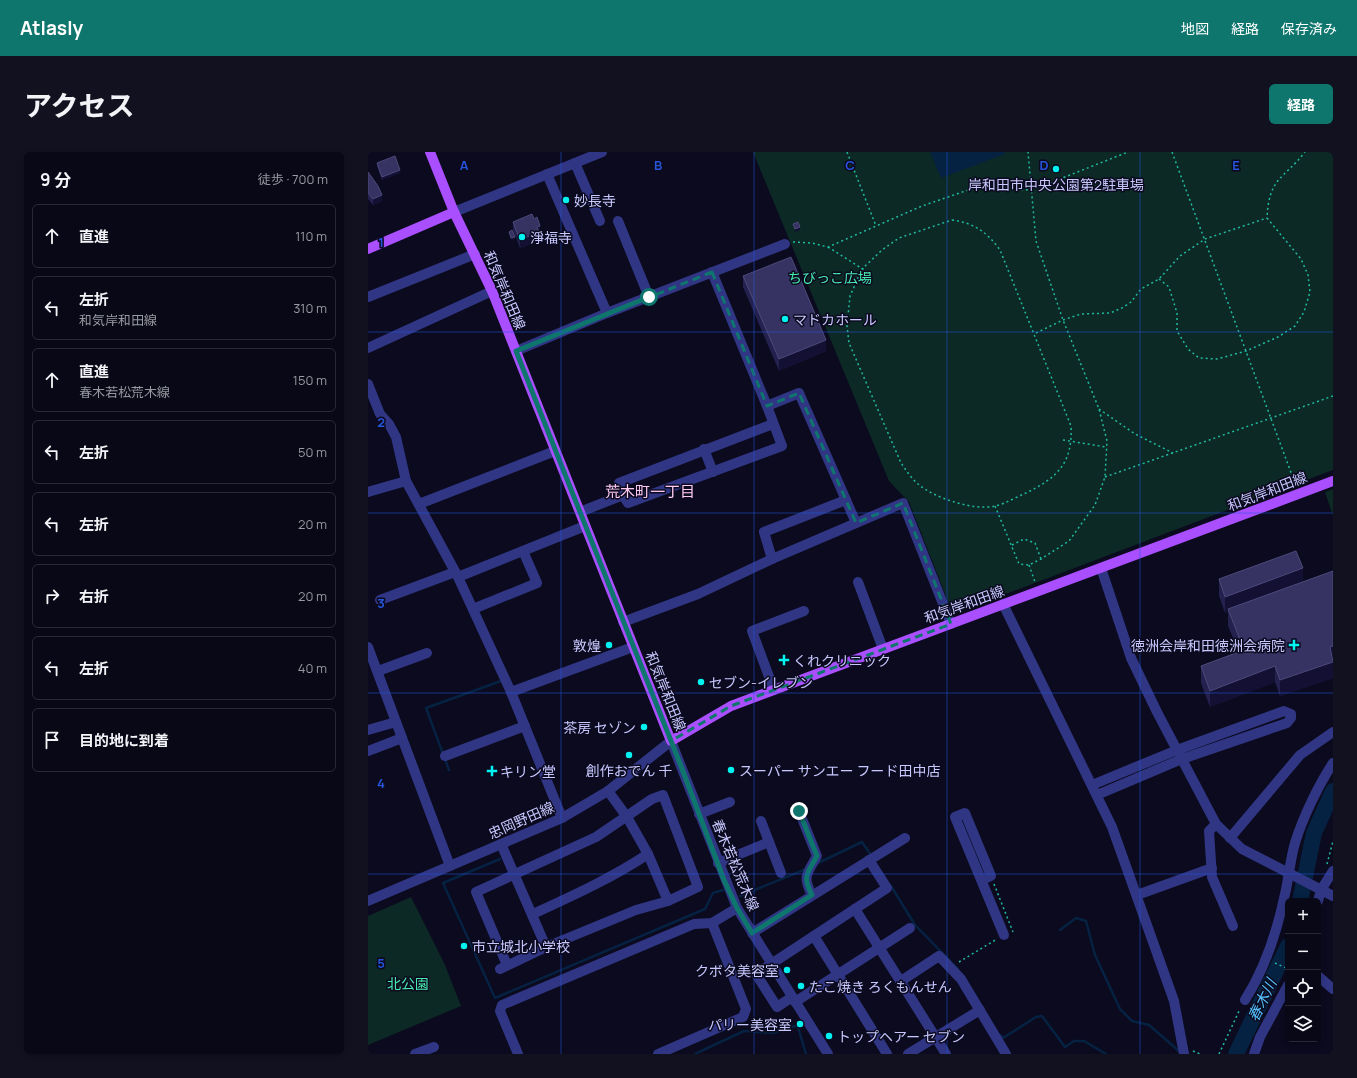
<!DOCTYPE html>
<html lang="ja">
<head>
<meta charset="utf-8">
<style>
  :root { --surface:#080817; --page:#111120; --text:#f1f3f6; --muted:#989aa1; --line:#292936; --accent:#0f766e }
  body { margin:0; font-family:Manrope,"Noto Sans JP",sans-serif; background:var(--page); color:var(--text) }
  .controls { position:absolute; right:12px; bottom:12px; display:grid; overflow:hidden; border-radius:6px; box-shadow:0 2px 6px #0003 }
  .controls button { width:36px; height:36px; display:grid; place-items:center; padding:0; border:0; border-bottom:1px solid var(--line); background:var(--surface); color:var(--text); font:20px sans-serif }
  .stop { position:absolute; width:12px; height:12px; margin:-9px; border:3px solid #0f766e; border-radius:50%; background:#fff }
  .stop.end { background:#0f766e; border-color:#fff; box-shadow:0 1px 4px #0008 }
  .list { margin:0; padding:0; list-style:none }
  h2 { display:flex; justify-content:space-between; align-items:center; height:52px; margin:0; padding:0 16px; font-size:17px }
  h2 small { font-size:13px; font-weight:400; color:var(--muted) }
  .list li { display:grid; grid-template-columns:26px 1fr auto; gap:12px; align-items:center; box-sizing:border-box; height:64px; margin:0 8px 8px; padding:0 8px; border:1px solid var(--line); border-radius:6px }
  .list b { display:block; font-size:15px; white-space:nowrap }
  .list p { margin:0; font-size:13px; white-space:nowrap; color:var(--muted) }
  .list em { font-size:13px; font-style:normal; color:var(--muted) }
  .icon { flex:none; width:22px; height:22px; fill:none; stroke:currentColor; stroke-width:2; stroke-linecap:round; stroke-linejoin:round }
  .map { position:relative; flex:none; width:965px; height:902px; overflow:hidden; border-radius:6px }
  header { display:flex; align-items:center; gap:24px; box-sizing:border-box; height:56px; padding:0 20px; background:var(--accent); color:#fff }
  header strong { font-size:19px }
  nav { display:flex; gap:22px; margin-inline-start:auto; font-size:14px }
  .intro { display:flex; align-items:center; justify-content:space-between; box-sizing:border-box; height:96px; padding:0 24px }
  h1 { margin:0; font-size:28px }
  .button { padding:10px 18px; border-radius:6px; background:var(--accent); color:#fff; font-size:14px; font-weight:700 }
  main { display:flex; gap:24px; padding:0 24px }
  aside { flex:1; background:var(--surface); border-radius:6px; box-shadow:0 2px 6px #0003 }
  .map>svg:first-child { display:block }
  .green { fill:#0c2925 }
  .water { fill:#062242 }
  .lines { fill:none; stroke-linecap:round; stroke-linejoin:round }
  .stream { stroke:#062242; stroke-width:2.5 }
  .river { stroke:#062242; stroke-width:16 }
  .path { stroke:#21baa0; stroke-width:1.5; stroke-dasharray:2 3; stroke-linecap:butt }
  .minor { stroke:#303683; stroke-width:10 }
  .major { stroke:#aa4fff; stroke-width:10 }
  .wall { fill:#24214f }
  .shaded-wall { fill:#131034 }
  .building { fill:#363362; stroke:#4d4a7b }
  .route { stroke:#0f766e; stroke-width:5 }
  .marked { fill:none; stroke:#0f766e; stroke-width:3; stroke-dasharray:8 5; stroke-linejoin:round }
  .grid { fill:none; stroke:#2654da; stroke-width:1; stroke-opacity:0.55 }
  .poi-dot { fill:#00f3f0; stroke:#0b0a1f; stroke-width:1.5 }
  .labels { text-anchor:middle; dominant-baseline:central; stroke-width:3; stroke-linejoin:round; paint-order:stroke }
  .poi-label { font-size:14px; fill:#c8c8ff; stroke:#0b0a1f; text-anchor:start }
  .park-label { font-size:14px; fill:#48ebb0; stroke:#0b0a1f }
  .street-label { font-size:14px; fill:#c8c8ff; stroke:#0b0a1f }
  .neighbourhood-label { font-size:15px; fill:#ffcaf2; stroke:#0b0a1f }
  .water-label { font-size:15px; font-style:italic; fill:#56c3ff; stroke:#0b0a1f }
  .grid-label { font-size:13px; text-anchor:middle; font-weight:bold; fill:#2654da; stroke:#0b0a1f; stroke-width:3; stroke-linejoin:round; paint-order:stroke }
</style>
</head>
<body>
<header>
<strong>Atlasly</strong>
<nav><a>地図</a><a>経路</a><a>保存済み</a></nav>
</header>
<div class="intro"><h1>アクセス</h1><a class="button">経路</a></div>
<main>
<aside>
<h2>9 分<small>徒歩 · 700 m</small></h2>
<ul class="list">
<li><svg class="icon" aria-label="ahead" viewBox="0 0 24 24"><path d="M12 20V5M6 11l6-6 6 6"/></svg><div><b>直進</b></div><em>110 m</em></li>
<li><svg class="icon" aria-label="left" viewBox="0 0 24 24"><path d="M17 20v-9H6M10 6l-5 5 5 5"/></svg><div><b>左折</b><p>和気岸和田線</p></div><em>310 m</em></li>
<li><svg class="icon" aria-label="ahead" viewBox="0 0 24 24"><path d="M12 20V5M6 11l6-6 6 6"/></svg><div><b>直進</b><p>春木若松荒木線</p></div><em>150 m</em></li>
<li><svg class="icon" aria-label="left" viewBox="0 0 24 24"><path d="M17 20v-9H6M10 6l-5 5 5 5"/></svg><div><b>左折</b></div><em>50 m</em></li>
<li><svg class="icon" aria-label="left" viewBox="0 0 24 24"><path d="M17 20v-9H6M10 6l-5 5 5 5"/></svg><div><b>左折</b></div><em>20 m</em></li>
<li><svg class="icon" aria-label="right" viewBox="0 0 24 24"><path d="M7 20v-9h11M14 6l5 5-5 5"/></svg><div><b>右折</b></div><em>20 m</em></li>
<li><svg class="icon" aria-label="left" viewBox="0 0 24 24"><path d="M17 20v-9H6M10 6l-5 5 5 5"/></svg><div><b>左折</b></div><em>40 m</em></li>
<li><svg class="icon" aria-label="arrive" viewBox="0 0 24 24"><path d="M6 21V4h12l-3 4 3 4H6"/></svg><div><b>目的地に到着</b></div></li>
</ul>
</aside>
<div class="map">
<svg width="965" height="902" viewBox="0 0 965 902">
  <rect width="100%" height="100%" fill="#0b0a1f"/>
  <g class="green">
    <path d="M385 0H965V318L585 462 541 350 521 329Z"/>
    <path d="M965 337V364L957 340Z"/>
    <path d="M43 745 77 813 93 854 0 893V764Z"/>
  </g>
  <path class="water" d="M562 0H636L637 2 573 26Z"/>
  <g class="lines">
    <g class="stream">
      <path d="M81 618 58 556 133 529"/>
      <path d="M132 707 75 731 127 846 337 757 345 741 355 738"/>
      <path d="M450 711 494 690 503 703"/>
      <path d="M523 734 547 773 590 817"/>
      <path d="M372 744 438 717"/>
      <path d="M692 778 708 766 718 769 727 803 752 857 764 869 781 873 812 900"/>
      <path d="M632 883 635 886 668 865 674 864 697 895 706 889H716L738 902"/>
      <path d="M327 902 376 879 405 881 427 874 430 875 438 902"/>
    </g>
    <g class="river">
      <path d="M932 749 946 681 965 639"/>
      <path d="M868 902 920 794"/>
    </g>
    <g class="path">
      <path d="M479 0 508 74"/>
      <path d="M804 0 928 334"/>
      <path d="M584 68C606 71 619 80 632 98L703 274C705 311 689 326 658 341 648 345 637 352 627 354 606 359 566 346 550 332 543 326 538 318 533 311L481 191 479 174 482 144 494 117 514 98 531 86Z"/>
      <path d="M425 90 444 91 460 95 554 54 606 36 664 38 760 0"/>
      <path d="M460 95 501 121"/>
      <path d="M791 127 801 135 809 161V179L820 197 831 206 849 207 878 199 910 185 927 174 936 160 942 140 940 123 933 107 899 66C901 25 915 28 937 0"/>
      <path d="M668 181 695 168 713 162 742 161 754 156 763 150 773 137 791 127 812 104 837 87 899 66"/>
      <path d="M731 257 767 282 805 301"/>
      <path d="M695 288 738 295"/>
      <path d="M737 325 965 244"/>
      <path d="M627 354 651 412 661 413 673 407 701 389 727 353 737 325 739 289 731 257 695 168 668 89 660 0"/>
      <path d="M644 393 656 387 667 391 673 407"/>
      <path d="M661 413 667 430"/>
      <path d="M959 712 965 689"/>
      <path d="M626 732 645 780"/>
      <path d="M591 810 629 787"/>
      <path d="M907 811 920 817"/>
      <path d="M825 899 832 902"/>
      <path d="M851 902 872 857"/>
    </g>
    <g class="minor">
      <path d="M207 11 232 69"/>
      <path d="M179 22 239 161"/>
      <path d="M86 60 234 0"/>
      <path d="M250 69 281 145"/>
      <path d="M344 120 399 254 431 241 478 348"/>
      <path d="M0 145 107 102"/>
      <path d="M0 196 124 139"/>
      <path d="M148 199 239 161 417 92"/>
      <path d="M0 232 12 262 21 272 28 285 38 329 90 425 143 540 194 666"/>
      <path d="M399 254 414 294 260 351 255 343 251 331 405 272"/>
      <path d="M336 297 345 320"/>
      <path d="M0 340 38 329"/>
      <path d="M51 352 187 299"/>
      <path d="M212 360 255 343"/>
      <path d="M404 407 396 380 478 348 488 371"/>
      <path d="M733 416 763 506 789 560 848 672 874 697 965 744"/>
      <path d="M90 425 217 374"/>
      <path d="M490 430 515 497"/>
      <path d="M12 448 87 420"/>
      <path d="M635 452 744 675 806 849 816 902"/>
      <path d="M105 457 169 431 155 399"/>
      <path d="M255 470 330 442 404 407 535 351 583 472"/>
      <path d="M0 495 82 714"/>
      <path d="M10 519 59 501"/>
      <path d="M406 538 384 479 436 459"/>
      <path d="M143 540 265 495"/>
      <path d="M0 578 28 570"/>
      <path d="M0 599 34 586"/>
      <path d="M77 604 157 574"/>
      <path d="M724 633 809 598 916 559 923 562V566L919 571 814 607 729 643"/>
      <path d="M240 639 259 665 280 702 300 749"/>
      <path d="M431 659 449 704C439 722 434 724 444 743"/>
      <path d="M331 662 362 650"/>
      <path d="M393 669 413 721"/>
      <path d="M848 672 841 679 844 725 865 774"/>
      <path d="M862 686 932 603 965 580"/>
      <path d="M133 692 178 795"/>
      <path d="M350 711 401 690"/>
      <path d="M614 728 623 724 597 661 587 665 636 783"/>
      <path d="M769 743 844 716"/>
      <path d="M0 749 194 666 240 639 303 589 369 756 460 902"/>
      <path d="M950 749 953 738 965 719"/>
      <path d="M487 757 578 902"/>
      <path d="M165 762C204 744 244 726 280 702"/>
      <path d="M384 781 537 686"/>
      <path d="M446 784 519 902"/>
      <path d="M132 817 178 795 268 758 300 749 330 735 295 643 284 647 228 685 108 740 139 813"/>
      <path d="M950 824 965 837"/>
      <path d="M533 829 571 804 593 827 638 902"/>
      <path d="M424 845 409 855 388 822 519 736 501 708"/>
      <path d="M877 848C898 815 909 780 917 742 921 725 922 708 927 691 935 665 950 634 965 611"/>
      <path d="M427 850 542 776"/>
      <path d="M47 902 66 895"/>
      <path d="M150 902 132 859 134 853 326 772 344 771 369 756"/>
      <path d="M290 902 375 865 378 857 344 771"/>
      <path d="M540 902 612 858"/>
      <path d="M886 902 892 885 920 833"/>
    </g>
    <g class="major">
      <path d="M62 0 86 60 124 139 303 589 363 554 965 329"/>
      <path d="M0 97 86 60"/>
    </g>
  </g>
  <g class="wall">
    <path d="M9 11 32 21 14 28 9 14Z"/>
    <path d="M0 20 14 49 5 53 0 47Z"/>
    <path d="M166 67 172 82 171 83V89L152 96 145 78V70Z"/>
    <path d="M375 124 458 199 411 219 375 135Z"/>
    <path d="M965 419V526L912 544 907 530 842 555 833 531V514L871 500 860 474V460L857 461 851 444V427L935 430Z"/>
  </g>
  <g class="shaded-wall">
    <path d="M32 18V21L14 28V25Z"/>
    <path d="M14 43V49L5 53V47Z"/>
    <path d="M172 74V82L171 83V89L152 96V88L169 75Z"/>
    <path d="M432 75V78L427 80V77Z"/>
    <path d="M147 85V87L143 89V86Z"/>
    <path d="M458 188V199L411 219V207Z"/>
    <path d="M935 416V433L860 457V460L857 461V445Z"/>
    <path d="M965 494V526L912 544V528L962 495Z"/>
    <path d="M907 514V530L842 555V539Z"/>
  </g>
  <g class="building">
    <path d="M27 4 32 18 14 25 9 11Z"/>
    <path d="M0 20 10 34 14 43 5 47 0 41Z"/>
    <path d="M164 62 166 67 169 65 172 74 169 75 171 80 152 88 145 70Z"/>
    <path d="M430 70 432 75 427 77 425 72Z"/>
    <path d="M144 78 147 85 143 86 141 80Z"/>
    <path d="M423 105 458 188 411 207 375 124Z"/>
    <path d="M928 399 935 416 857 445 851 427Z"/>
    <path d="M965 419V494L962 495 965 510 912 528 907 514 842 539 833 514 876 498 860 457Z"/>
  </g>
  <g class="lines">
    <path class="route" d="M281 145 148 199 313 614 356 728 369 756 384 781 444 743C434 724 439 722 449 704L431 659"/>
  </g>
  <path class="marked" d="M344 120 399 254 431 241 488 371 535 351 583 472 363 554 303 589 148 199Z"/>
  <path class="grid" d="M193 0V902M386 0V902M579 0V902M772 0V902M0 180H965M0 361H965M0 541H965M0 722H965"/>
  <g class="poi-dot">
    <circle cx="688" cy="17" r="4"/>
    <circle cx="198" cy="48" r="4"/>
    <circle cx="154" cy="85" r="4"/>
    <circle cx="417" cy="167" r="4"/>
    <circle cx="241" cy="493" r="4"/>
    <path d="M924 487h4v4h4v4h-4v4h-4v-4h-4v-4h4z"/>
    <path d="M414 502h4v4h4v4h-4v4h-4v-4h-4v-4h4z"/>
    <circle cx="333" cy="530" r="4"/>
    <circle cx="276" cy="575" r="4"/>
    <circle cx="261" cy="603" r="4"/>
    <circle cx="363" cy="618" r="4"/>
    <path d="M122 613h4v4h4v4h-4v4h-4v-4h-4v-4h4z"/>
    <circle cx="96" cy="794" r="4"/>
    <circle cx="419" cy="818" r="4"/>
    <circle cx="433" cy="834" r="4"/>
    <circle cx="432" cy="872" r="4"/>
    <circle cx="461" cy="884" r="4"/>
  </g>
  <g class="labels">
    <g class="poi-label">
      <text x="688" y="32" text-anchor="middle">岸和田市中央公園第2駐車場</text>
      <text x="206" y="48">妙長寺</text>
      <text x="162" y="85">淨福寺</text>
      <text x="425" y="167">マドカホール</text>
      <text x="233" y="493" text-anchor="end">敦煌</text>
      <text x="917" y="493" text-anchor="end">徳洲会岸和田徳洲会病院</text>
      <text x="425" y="508">くれクリニック</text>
      <text x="341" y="530">セブン-イレブン</text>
      <text x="268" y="575" text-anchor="end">茶房 セゾン</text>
      <text x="261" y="618" text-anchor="middle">創作おでん 千</text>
      <text x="371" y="618">スーパー サンエー フード田中店</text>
      <text x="132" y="619">キリン堂</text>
      <text x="104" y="794">市立城北小学校</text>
      <text x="411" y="818" text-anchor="end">クボタ美容室</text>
      <text x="441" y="834">たこ焼き ろくもんせん</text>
      <text x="424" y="872" text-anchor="end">パリー美容室</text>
      <text x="469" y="884">トップヘアー セブン</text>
    </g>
    <g class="park-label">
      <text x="462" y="125">ちびっこ広場</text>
      <text x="40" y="831">北公園</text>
    </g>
    <g class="street-label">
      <text transform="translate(137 138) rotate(67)">和気岸和田線</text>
      <text transform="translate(899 339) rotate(-21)">和気岸和田線</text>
      <text transform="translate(596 452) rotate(-20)">和気岸和田線</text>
      <text transform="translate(298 539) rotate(68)">和気岸和田線</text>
      <text transform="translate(153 668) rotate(-24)">忠岡野田線</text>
      <text transform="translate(368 713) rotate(67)">春木若松荒木線</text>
    </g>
    <g class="neighbourhood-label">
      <text x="282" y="339">荒木町一丁目</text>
    </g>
    <g class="water-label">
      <text transform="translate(894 848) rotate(-64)">春木川</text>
    </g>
  </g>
  <g class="grid-label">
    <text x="96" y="18">A</text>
    <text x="290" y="18">B</text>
    <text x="482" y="18">C</text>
    <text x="676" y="18">D</text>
    <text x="868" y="18">E</text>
    <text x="13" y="95">1</text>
    <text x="13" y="275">2</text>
    <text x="13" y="456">3</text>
    <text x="13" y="636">4</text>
    <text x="13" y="816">5</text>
  </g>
</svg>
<div class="controls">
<button>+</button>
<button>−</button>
<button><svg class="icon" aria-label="locate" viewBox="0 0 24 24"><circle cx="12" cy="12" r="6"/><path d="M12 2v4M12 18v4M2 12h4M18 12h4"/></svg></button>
<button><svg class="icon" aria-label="layers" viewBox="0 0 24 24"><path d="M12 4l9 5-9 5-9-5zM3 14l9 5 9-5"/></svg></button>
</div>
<div class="stop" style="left:281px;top:145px"></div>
<div class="stop end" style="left:431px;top:659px"></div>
</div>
</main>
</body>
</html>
